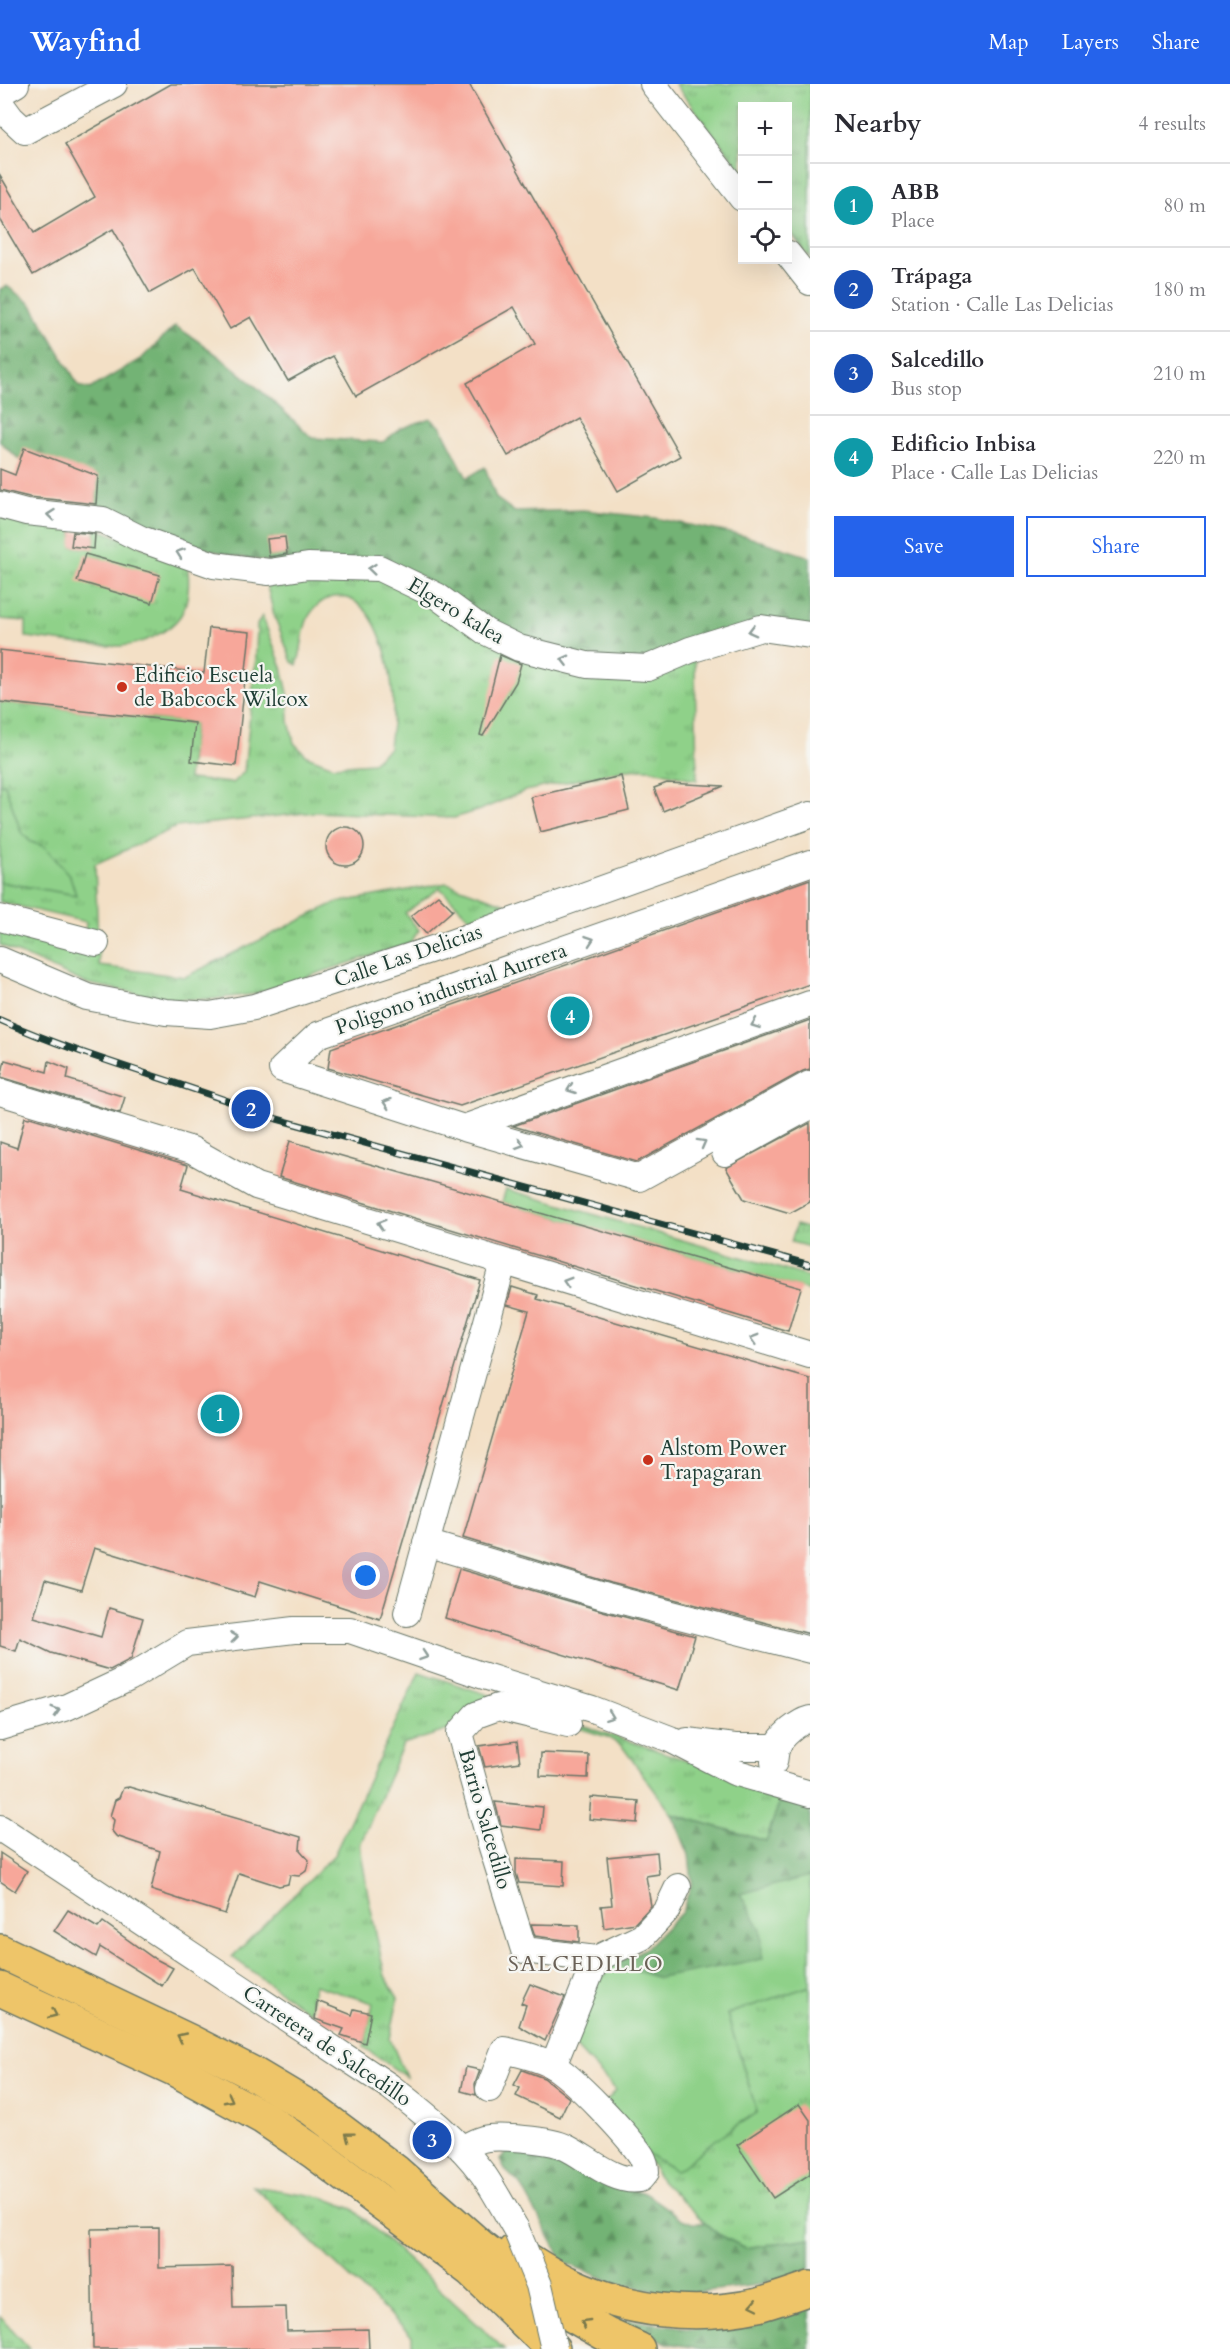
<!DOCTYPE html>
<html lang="en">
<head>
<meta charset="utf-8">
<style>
  :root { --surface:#fff; --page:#f2f2f3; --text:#2b2b33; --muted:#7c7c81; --line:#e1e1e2; --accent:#2563eb }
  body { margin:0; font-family:Cardo,serif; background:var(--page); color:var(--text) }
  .controls { position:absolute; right:18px; top:18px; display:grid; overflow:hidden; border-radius:0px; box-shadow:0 6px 24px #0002 }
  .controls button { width:54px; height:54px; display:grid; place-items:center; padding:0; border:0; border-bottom:2px solid var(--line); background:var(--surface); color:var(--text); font:30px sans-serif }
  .you { position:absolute; left:366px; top:1492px; width:21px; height:21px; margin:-15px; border:4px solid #fff; border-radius:50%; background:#1a73e8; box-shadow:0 0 0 9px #1a73e833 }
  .badge { display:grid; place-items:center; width:39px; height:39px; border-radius:50%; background:var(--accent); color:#fff; font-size:20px; font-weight:700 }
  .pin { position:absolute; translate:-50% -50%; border:3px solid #fff; box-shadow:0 2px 6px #0006 }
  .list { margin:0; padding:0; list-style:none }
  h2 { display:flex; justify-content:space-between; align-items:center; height:78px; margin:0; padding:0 24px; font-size:26px }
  h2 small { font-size:20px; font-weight:400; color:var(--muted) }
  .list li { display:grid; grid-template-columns:39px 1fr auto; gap:18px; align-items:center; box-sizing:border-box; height:84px; padding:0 24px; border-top:2px solid var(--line) }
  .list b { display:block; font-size:22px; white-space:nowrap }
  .list p { margin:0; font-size:20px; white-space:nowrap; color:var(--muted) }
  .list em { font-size:20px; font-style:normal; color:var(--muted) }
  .actions { display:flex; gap:12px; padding:18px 24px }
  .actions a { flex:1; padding:14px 0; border:2px solid var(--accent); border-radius:0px; text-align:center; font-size:21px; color:var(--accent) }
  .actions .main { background:var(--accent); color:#fff }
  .icon { flex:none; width:33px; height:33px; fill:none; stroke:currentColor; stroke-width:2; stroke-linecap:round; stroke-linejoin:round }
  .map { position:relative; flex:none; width:810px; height:2265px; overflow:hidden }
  header { display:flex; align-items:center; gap:36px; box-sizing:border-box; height:84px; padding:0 30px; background:var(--accent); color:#fff }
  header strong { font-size:28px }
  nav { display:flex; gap:33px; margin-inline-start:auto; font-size:21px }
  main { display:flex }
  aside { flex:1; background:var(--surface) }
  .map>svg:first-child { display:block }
  .grass { fill:url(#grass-tufts); stroke:#57875e; stroke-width:1.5 }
  .forest { fill:url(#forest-firs); stroke:#497854; stroke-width:1.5 }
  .garden { fill:#8fd189; stroke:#57875e; stroke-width:1.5 }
  .building { fill:#f7a79a }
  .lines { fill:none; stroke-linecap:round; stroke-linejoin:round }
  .minor-casing { stroke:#697667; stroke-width:28 }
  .highway-casing { stroke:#697667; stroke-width:36 }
  .minor { stroke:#fff; stroke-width:26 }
  .highway { stroke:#eec569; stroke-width:33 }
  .rail-casing { stroke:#1f3d34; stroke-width:7 }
  .rail { stroke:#f6f6f2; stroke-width:4.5; stroke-dasharray:14; stroke-linecap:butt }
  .minor-bridge-casing { stroke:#697667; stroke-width:28; stroke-linecap:butt }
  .minor-bridge { stroke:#fff; stroke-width:26 }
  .oneway { stroke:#8f9e9a }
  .oneway2 { stroke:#7c7a4c }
  .poi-dot { fill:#c8321e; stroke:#f6f6f2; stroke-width:2 }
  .labels { text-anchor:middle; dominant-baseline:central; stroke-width:4.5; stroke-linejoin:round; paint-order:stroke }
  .street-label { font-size:21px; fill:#1f3d34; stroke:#f6f6f2 }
  .poi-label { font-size:21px; fill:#1f3d34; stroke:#f6f6f2; text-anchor:start }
  .neighbourhood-label { font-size:22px; letter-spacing:1.5px; fill:#6b6258; stroke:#f6f6f2 }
</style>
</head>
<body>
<header>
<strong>Wayfind</strong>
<nav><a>Map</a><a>Layers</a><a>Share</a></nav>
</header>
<main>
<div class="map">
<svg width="810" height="2265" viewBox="0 0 810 2265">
  <defs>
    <pattern id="grass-tufts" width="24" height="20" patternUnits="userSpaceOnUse" patternTransform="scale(1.5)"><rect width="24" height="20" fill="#8fd189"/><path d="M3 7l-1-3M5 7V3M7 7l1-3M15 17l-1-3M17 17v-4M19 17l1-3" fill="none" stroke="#74ab71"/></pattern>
    <pattern id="forest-firs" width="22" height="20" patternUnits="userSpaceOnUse" patternTransform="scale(1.5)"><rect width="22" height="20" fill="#73b375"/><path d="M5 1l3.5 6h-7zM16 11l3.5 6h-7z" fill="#5e9361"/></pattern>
  </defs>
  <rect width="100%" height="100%" fill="#f6f6f2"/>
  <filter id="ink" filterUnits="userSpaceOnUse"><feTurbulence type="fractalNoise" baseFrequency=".0167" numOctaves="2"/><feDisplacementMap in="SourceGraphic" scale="12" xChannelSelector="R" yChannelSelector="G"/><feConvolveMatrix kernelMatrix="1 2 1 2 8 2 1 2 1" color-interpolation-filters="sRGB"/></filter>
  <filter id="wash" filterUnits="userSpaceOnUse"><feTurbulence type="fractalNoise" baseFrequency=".008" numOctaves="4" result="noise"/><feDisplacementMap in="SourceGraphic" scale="24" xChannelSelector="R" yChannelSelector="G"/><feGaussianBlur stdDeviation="1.35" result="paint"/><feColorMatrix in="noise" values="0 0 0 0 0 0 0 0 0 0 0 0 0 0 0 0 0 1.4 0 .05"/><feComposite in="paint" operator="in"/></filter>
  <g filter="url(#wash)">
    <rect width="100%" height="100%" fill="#f3e0c6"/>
    <g class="grass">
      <path d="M675 0H810V174L788 145V22H742V87Z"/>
      <path d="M0 427 73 442 72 462 93 465 96 444 187 481C190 496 189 517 181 531 169 549 140 561 120 562 90 563 56 556 26 553V537L0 535Z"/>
      <path d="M365 490 695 577 697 696 650 685H627L525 707 480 726 454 734 315 728 176 743 95 780 99 882 185 893 335 819 447 799 506 820 470 834 440 804 405 829 419 846 410 859 254 910 213 915H167L85 899 0 861V842L85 849 86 838 0 818V618L195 639 188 695 232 699 244 688 256 573 257 541 262 532 282 583 288 609 289 637 294 659 307 672 333 682 372 679 389 664C390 652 393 639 393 627 394 594 382 520 343 513 329 510 316 520 309 532 301 547 303 566 297 581L292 578 274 531 267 502 276 492Z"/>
      <path d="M796 1141 810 1145V1163L791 1158Z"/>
      <path d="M419 1588 808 1716 766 1757 672 1730 622 1662 607 1653 496 1618 455 1644 403 1660 360 1761 368 1811 385 1892 398 1914 390 1955 406 1993 364 1963 373 1919 314 1901 310 1929 232 1873 334 1771Z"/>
      <path d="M810 1902V2154L745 2164 718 2150 705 2139 661 2096 641 2066 718 2054 757 2029 727 1930Z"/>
      <path d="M253 2102 322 2113 353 2125 504 2265H412V2252Z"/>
      <path d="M0 2232 30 2265H0Z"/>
    </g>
    <g class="forest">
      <path d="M7 202 32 221 79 302 90 305 142 274 175 242C225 273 270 313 312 354L383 358 400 345 430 334 441 343 467 394 485 383 496 414 515 428 583 426 655 434 745 452 810 473V544L627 578 518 555 415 489 270 478 235 472 179 458 95 424 97 392 20 376 0 358V205Z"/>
      <path d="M810 1716V1792L740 1810 761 1845 763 1875 659 1894 614 1880 646 1864 682 1828 692 1798 689 1771 672 1730 766 1757 779 1719Z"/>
      <path d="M521 2066 557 2068 608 2094 648 2111 682 2135 692 2139H705L718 2150 745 2164 810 2154V2185L758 2201 673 2211 613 2198 563 2178 521 2101 505 2086 500 2076 506 2067Z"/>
      <path d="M810 2220V2265H704L667 2259 620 2235 699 2245 759 2237Z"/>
    </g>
    <g class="garden">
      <path d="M0 700 5 701 21 748 31 758 45 763 70 792 76 811 0 798Z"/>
      <path d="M506 1105 810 1193V1207L502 1118Z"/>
      <path d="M810 1792V1902L727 1930 757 2028 718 2054 676 2087 641 2066 601 2023 616 2006 570 1957 592 1905 614 1880 659 1894 763 1875 761 1845 740 1810Z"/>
    </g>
    <g id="blocks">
      <g class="building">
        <path d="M171 0H469L680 372 618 407 576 333 508 372 467 299 535 260 514 223 356 312 333 272 288 297 251 233 230 245 195 184 150 209 113 145 33 191 0 135V91L34 149 95 113 65 60Z"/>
        <path d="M24 364 98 392 96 420 29 413 0 406V385L15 391Z"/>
        <path d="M73 448 95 450 94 465 71 462Z"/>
        <path d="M285 453 287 470 269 473 267 455Z"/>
        <path d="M85 470 160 491 152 519 77 497Z"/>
        <path d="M209 544 250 548 236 682 191 677 195 639 0 618V566L204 589Z"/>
        <path d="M500 571 521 580 516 598 483 652 480 651Z"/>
        <path d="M621 692 629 726 540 748 531 713Z"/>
        <path d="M667 699 724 702 663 727 654 704Z"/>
        <circle cx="345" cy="762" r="19"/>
        <path d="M810 795V900L460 1022 328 984 331 964Z"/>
        <path d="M438 811 453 826 426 850 411 832Z"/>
        <path d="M810 936V985L803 987 637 1078 513 1042Z"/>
        <path d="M5 976 47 988 49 977 69 985 67 995 125 1013 120 1029 1 993Z"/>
        <path d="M25 1033 29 1034 30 1033 188 1081 181 1105 480 1196 380 1535 260 1497 255 1513 94 1464 81 1506 45 1496 34 1533 101 1553 109 1524 143 1534 131 1575 110 1586 51 1569 20 1554 16 1567 0 1562V1058L17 1064Z"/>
        <path d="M810 1039V1118L790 1129 744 1115 726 1084Z"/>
        <path d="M290 1057 801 1204 788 1247 279 1093Z"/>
        <path d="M512 1203 538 1211 537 1215 810 1295V1550L611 1499 463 1454 529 1227 507 1221Z"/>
        <path d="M459 1485 603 1527 695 1552 679 1606 445 1534Z"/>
        <path d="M517 1657 520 1678 485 1683 479 1662Z"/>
        <path d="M541 1669 589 1671 588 1694 540 1692Z"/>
        <path d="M129 1703 301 1753 300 1766 309 1776 306 1787 299 1792 290 1791 288 1800 279 1802 239 1789 225 1830 151 1806 160 1767 116 1752 112 1747 114 1736 110 1732 115 1716 119 1714 123 1704Z"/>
        <path d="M591 1713 639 1717 637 1739 589 1735Z"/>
        <path d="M495 1718 543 1723 541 1746 501 1741Z"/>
        <path d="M657 1768 659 1790 646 1792 651 1822 635 1839 604 1844 601 1822 612 1821 607 1773Z"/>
        <path d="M0 1769 27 1787 15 1807 0 1797Z"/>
        <path d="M516 1775 564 1777 563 1802 519 1799 516 1789Z"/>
        <path d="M68 1826 98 1844 103 1838 152 1873 173 1884 162 1902 100 1863 96 1873 54 1847Z"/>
        <path d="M531 1840 579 1841V1858L535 1852Z"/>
        <path d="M530 1900 565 1913 545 1957 519 1942 526 1921 521 1919Z"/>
        <path d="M317 1917 352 1931 354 1925 371 1929 365 1959 341 1951 344 1945 315 1935Z"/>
        <path d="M466 1983 480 1986 475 2000 476 2011 461 2007Z"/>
        <path d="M522 1986 544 1994 569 2014 560 2033 516 2012 520 2004 514 2001Z"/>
        <path d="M799 2020 810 2036V2090L773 2114 737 2061Z"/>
        <path d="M159 2144V2184L232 2182 233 2224 286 2223 287 2247 368 2245 369 2265H93L91 2145Z"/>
      </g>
    </g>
  </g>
  <g filter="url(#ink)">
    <use href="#blocks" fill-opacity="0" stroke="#697667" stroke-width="1.5"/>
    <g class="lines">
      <g class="minor-casing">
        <g id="minor">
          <path d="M653 0 742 114"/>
          <path d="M0 9 16 0"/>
          <path d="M0 19 11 34 25 47 114 0"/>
          <path d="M788 170 810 198"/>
          <path d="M0 421 26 428 103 436 141 455 214 481 269 488 308 482 379 484 437 512 486 548 519 564 587 581 648 584 690 566 761 544 810 551"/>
          <path d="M810 779 318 951 282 985 464 1044 810 920"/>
          <path d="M0 834 96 859"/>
          <path d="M0 876 87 913 166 928 210 931 254 923 448 860 810 731"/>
          <path d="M0 1008 192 1066 256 1102 810 1271"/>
          <path d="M464 1044 639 1094 810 1000"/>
          <path d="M725 1069 810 1022"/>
          <path d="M426 1459 607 1513 810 1566"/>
          <path d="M407 1529 503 1179"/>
          <path d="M568 1640 498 1623 476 1631 460 1649 491 1760 524 1866 596 1875 642 1853 667 1826 678 1803"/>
          <path d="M0 1643 67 1623 129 1594 187 1559 294 1546H350L481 1591 592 1625 670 1655 734 1688 810 1710"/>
          <path d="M687 1657 735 1663H777"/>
          <path d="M774 1678C775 1674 775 1667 777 1663 781 1652 798 1638 810 1635"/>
          <path d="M0 1744 389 2002C423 2028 457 2055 483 2090 495 2107 505 2127 516 2145"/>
          <path d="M553 1982 596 1875"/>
          <path d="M462 2065C469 2061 475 2057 483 2055 497 2051 552 2056 565 2063 587 2073 614 2100 640 2095L646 2088C646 2082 644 2076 641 2071 626 2049 574 1994 552 1981 537 1973 521 1970 504 1966L489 2005"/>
        </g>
      </g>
      <g class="highway-casing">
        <g id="highway">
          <path d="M0 1867 191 1958 250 1988 312 2025 396 2088 481 2163 556 2222 607 2251 638 2265"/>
          <path d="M0 1905 174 1985 264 2034 314 2068 471 2186 553 2265"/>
          <path d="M514 2167C532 2178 550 2191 570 2200 628 2227 694 2235 758 2221 775 2216 793 2210 810 2204"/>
        </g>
      </g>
      <use href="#minor" class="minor"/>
      <use href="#highway" class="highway"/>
      <g class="rail-casing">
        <path id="rail" d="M0 936C90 976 186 999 277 1035L810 1181"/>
      </g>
      <use href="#rail" class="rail"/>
      <g class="minor-bridge-casing">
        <path id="minor-bridge" d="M516 2145 539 2201 554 2265"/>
      </g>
      <use href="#minor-bridge" class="minor-bridge"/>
    </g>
    <defs><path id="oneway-chevron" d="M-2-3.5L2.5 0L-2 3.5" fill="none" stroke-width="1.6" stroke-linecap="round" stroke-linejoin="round" transform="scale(1.5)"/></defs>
    <g class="oneway">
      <use href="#oneway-chevron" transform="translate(51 431) rotate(-174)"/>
      <use href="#oneway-chevron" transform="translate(180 469) rotate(-160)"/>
      <use href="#oneway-chevron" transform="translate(372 485) rotate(-174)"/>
      <use href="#oneway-chevron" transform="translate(752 547) rotate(165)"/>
      <use href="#oneway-chevron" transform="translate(565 576) rotate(-166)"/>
      <use href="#oneway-chevron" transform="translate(590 856) rotate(-19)"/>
      <use href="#oneway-chevron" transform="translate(755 940) rotate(160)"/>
      <use href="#oneway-chevron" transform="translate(571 1005) rotate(160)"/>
      <use href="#oneway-chevron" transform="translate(387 1019) rotate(-162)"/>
      <use href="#oneway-chevron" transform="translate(702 1059) rotate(-29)"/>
      <use href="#oneway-chevron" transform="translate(520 1060) rotate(16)"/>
      <use href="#oneway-chevron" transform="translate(381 1140) rotate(-163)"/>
      <use href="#oneway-chevron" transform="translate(567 1198) rotate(-163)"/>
      <use href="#oneway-chevron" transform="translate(754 1255) rotate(-164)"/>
      <use href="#oneway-chevron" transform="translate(234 1553) rotate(-7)"/>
      <use href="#oneway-chevron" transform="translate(424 1572) rotate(19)"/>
      <use href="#oneway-chevron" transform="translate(56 1627) rotate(-17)"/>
      <use href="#oneway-chevron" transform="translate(610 1632) rotate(21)"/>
    </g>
    <g class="oneway2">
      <use href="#oneway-chevron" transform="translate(53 1930) rotate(24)"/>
      <use href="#oneway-chevron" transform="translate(181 1953) rotate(-155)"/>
      <use href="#oneway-chevron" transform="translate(229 2015) rotate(28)"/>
      <use href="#oneway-chevron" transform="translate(349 2052) rotate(-143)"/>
      <use href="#oneway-chevron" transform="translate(754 2221) rotate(168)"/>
      <use href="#oneway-chevron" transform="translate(585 2239) rotate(-150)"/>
    </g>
  </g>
  <g class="poi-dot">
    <circle cx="122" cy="603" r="6"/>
    <circle cx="648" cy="1376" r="6"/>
  </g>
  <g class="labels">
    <g class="street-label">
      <text transform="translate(456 527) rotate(31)">Elgero kalea</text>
      <text transform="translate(408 872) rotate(-19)">Calle Las Delicias</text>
      <text transform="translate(451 905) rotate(-19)">Poligono industrial Aurrera</text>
      <text transform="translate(485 1735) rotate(74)">Barrio Salcedillo</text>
      <text transform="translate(327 1962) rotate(34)">Carretera de Salcedillo</text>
    </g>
    <g class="poi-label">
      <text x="134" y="591">Edificio Escuela<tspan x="134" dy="24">de Babcock Wilcox</tspan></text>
      <text x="660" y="1364">Alstom Power<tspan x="660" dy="24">Trapagaran</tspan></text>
    </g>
    <g class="neighbourhood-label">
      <text x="586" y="1880">SALCEDILLO</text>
    </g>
  </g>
</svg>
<div class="controls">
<button>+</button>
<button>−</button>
<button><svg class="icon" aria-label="locate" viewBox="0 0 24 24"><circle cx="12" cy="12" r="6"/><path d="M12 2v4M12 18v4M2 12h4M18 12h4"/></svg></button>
</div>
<div class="you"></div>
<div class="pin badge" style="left:220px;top:1330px;background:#0f9aa8">1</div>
<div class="pin badge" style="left:251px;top:1025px;background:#1a4fb4">2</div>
<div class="pin badge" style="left:432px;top:2056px;background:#1a4fb4">3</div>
<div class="pin badge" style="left:570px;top:932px;background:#0f9aa8">4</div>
</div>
<aside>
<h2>Nearby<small>4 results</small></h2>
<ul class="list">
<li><span class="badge" style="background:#0f9aa8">1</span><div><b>ABB</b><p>Place</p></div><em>80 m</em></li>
<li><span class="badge" style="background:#1a4fb4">2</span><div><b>Trápaga</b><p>Station · Calle Las Delicias</p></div><em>180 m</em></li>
<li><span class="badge" style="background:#1a4fb4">3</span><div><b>Salcedillo</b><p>Bus stop</p></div><em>210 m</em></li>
<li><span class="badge" style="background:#0f9aa8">4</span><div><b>Edificio Inbisa</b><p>Place · Calle Las Delicias</p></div><em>220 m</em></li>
</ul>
<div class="actions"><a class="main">Save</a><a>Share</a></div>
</aside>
</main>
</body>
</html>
